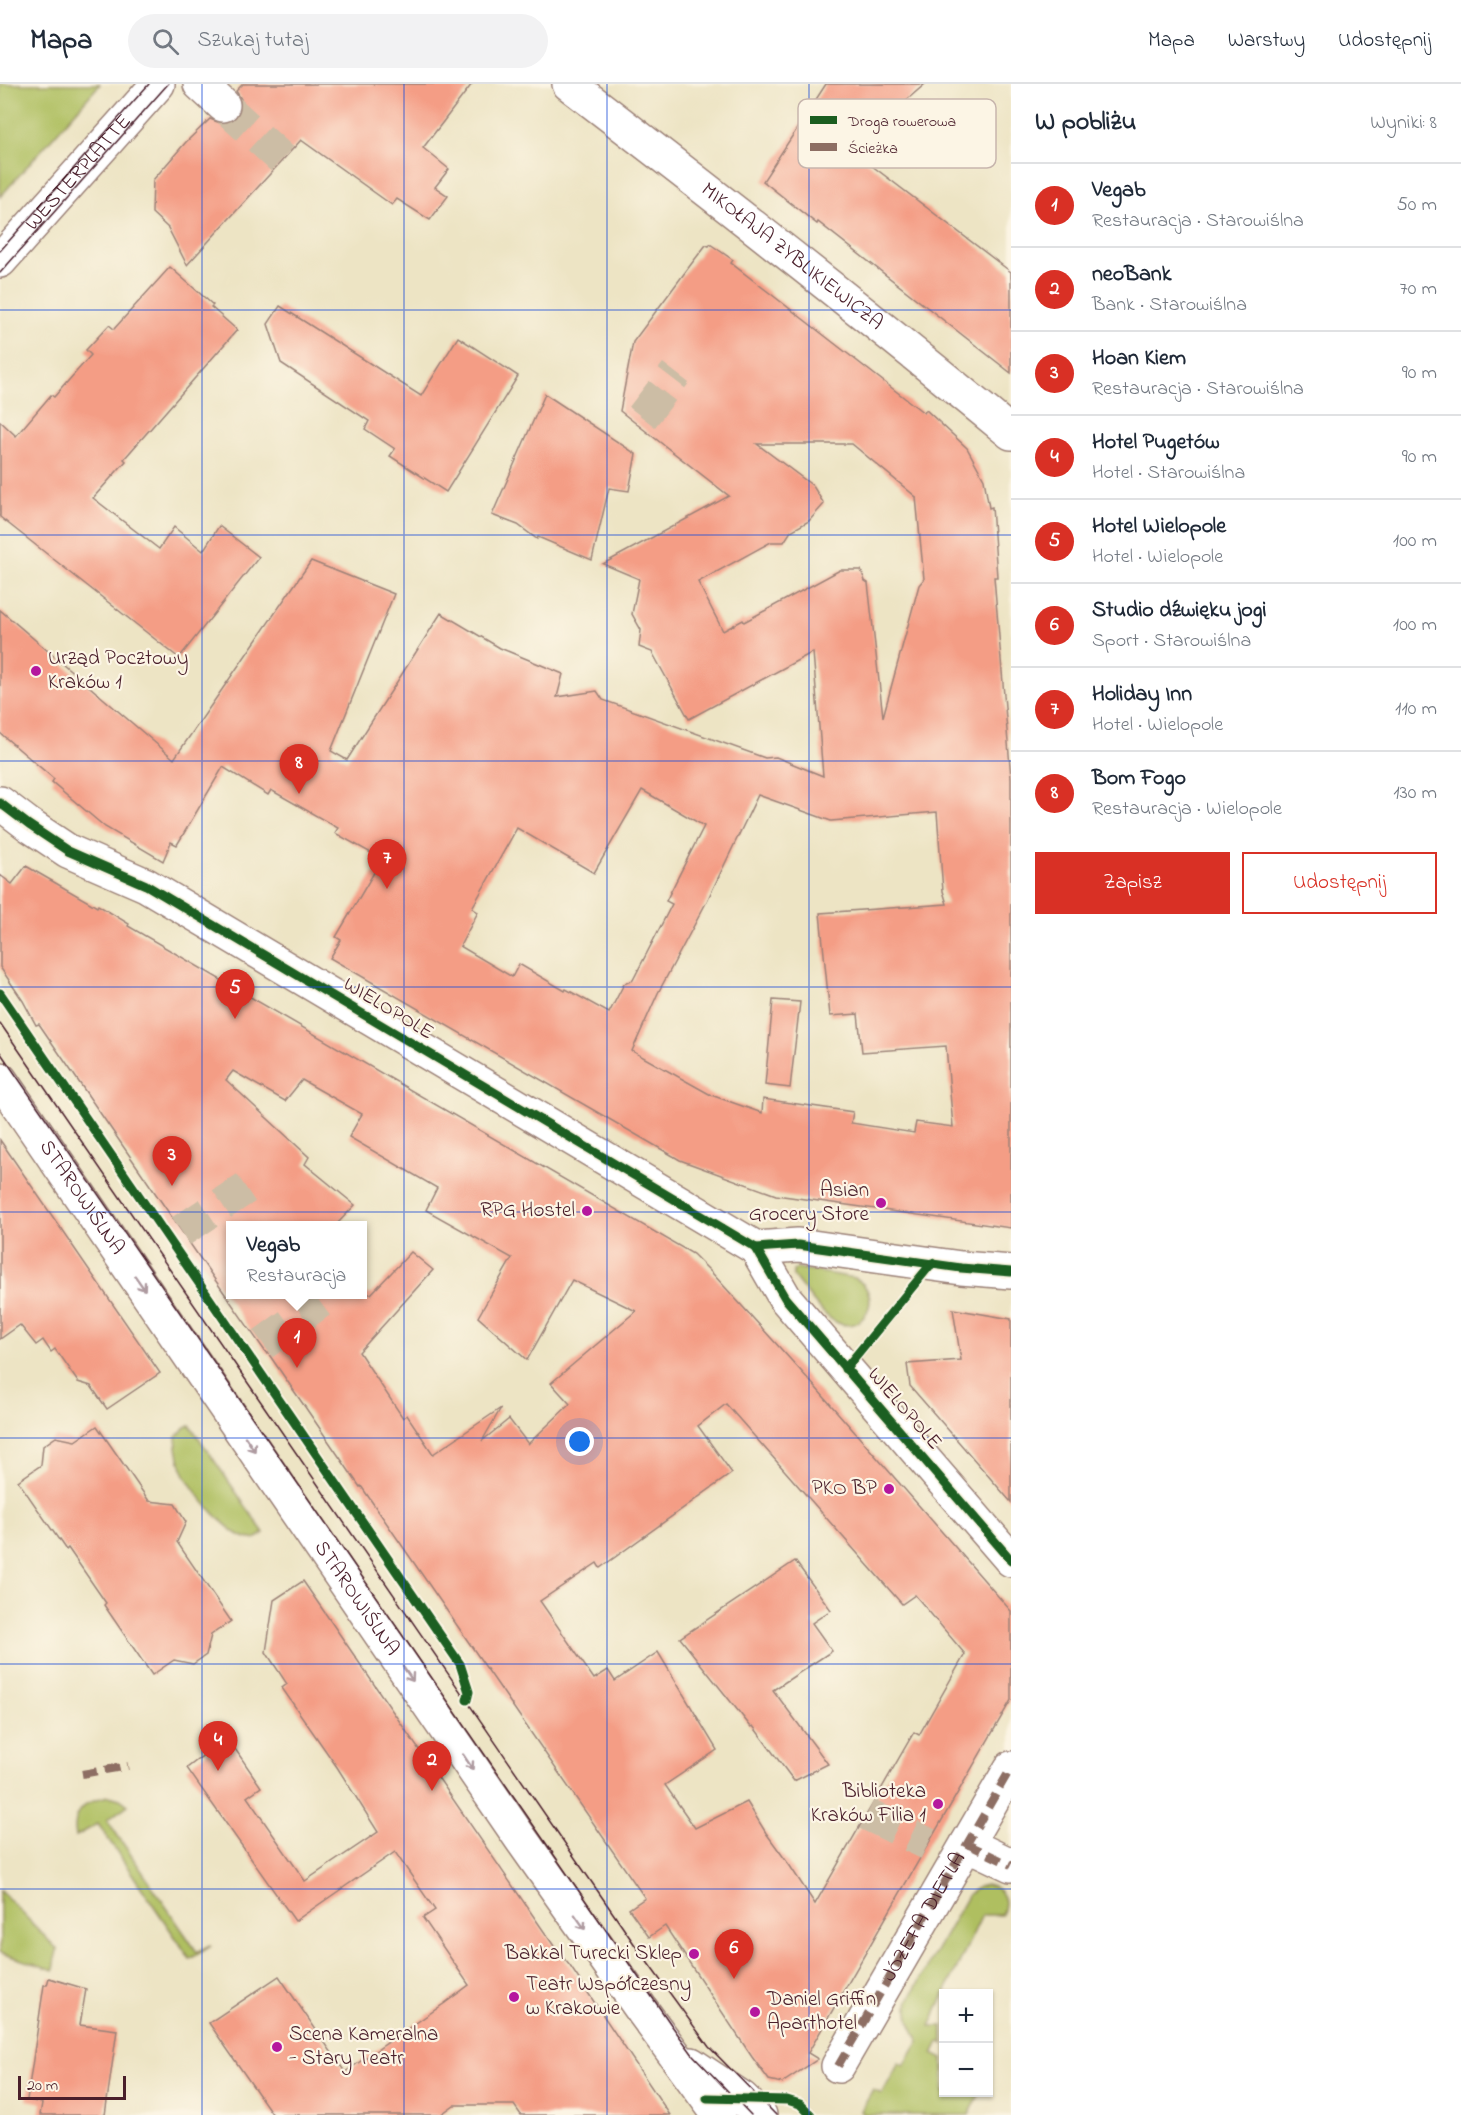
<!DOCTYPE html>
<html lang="pl">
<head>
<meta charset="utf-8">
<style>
  :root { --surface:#fff; --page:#f2f2f3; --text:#1f2937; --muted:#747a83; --line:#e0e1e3; --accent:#d93025 }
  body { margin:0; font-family:"Indie Flower",sans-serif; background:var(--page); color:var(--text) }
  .controls { position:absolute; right:18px; bottom:18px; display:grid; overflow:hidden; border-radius:0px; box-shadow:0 2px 4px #0004 }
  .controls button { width:54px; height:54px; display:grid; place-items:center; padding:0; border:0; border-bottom:2px solid var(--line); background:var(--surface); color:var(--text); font:30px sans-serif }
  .scale { position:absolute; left:18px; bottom:15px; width:108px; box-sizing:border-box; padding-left:6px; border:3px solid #4a1f2b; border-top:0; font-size:16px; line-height:21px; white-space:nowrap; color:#4a1f2b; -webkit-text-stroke:4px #fcf5e5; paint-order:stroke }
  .you { position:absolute; left:580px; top:1358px; width:21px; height:21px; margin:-15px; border:4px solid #fff; border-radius:50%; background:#1a73e8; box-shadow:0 0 0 9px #1a73e833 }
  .badge { display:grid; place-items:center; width:39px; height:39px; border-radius:50%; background:var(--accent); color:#fff; font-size:20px; font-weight:700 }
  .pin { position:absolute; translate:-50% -50px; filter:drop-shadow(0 2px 3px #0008) }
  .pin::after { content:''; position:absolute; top:32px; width:21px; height:18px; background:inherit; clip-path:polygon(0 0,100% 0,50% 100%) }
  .popup { position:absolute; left:226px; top:1137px; width:141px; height:78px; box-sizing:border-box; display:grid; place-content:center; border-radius:0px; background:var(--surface); filter:drop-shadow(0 2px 4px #0005); font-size:20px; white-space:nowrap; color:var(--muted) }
  .popup b { font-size:22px; color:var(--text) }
  .popup::after { content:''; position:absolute; left:50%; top:100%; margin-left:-12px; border:12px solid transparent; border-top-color:var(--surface) }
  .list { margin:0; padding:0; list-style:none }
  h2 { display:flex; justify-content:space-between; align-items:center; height:78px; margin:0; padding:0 24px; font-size:26px }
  h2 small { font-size:20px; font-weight:400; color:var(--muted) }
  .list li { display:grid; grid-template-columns:39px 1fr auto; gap:18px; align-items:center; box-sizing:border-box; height:84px; padding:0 24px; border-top:2px solid var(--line) }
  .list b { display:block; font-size:22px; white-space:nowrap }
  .list p { margin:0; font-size:20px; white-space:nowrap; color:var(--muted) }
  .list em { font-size:20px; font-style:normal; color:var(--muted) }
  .actions { display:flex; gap:12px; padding:18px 24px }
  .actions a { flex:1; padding:14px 0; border:2px solid var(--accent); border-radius:0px; text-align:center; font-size:21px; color:var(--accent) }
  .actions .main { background:var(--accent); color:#fff }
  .icon { flex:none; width:33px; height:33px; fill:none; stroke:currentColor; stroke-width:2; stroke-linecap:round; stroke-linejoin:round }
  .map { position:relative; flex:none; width:1011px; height:2031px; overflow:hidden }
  header { display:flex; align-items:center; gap:36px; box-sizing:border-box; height:84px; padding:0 30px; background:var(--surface); border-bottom:2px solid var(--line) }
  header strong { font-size:28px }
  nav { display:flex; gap:33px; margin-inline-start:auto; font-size:21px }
  .search { width:420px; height:54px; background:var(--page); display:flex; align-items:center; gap:15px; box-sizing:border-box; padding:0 21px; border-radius:33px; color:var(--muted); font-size:22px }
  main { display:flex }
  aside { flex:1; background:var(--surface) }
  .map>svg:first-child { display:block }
  .green { fill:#afbf61; stroke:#7c6f46; stroke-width:1.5 }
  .building { fill:#f49d85; fill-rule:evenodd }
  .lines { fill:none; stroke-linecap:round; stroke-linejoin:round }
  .minor-tunnel { stroke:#ccbda5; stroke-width:33; stroke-dasharray:33 16; stroke-linecap:butt }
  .minor-casing { stroke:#9c8278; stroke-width:36 }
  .minor { stroke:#fff; stroke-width:33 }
  .tram { stroke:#4a1f2b; stroke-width:1.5 }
  .quiet { stroke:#8d6e63; stroke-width:8; stroke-dasharray:15 8; stroke-linecap:butt }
  .cycleway-casing { stroke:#fcf5e5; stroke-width:13 }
  .cycleway { stroke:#1b5e20; stroke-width:9 }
  .oneway { stroke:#ae9aa0 }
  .grid { fill:none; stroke:#1d4ed8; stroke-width:1.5; stroke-opacity:0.55 }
  .poi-dot { fill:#b5179e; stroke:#fcf5e5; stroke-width:2 }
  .labels { text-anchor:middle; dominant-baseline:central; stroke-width:4.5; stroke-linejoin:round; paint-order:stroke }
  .street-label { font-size:21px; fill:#4a1f2b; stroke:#fcf5e5 }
  .poi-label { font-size:21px; fill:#4a1f2b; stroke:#fcf5e5; text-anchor:end }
  .key { fill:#fcf5e5; stroke:#c7b5ad; stroke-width:1.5 }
  .key-label { font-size:16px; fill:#4a1f2b }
</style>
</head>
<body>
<header>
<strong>Mapa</strong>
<div class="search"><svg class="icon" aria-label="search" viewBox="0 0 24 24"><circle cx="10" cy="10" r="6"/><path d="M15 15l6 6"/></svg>Szukaj tutaj</div>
<nav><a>Mapa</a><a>Warstwy</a><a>Udostępnij</a></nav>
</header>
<main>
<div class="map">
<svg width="1011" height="2031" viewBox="0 0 1011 2031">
  <rect width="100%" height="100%" fill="#fcf5e5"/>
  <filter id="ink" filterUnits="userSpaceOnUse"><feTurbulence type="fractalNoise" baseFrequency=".0167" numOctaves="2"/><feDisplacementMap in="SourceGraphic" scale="12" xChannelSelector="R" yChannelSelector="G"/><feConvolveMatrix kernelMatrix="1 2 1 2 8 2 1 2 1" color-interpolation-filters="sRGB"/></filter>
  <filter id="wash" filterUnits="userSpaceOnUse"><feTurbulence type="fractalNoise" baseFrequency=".008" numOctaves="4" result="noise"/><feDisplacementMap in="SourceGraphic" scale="24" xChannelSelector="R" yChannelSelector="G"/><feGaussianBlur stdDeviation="1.35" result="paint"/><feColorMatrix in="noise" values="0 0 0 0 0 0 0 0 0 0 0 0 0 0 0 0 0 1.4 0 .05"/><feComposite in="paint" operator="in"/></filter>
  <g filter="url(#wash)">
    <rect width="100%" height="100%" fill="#ede4c4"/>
    <g class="green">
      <path d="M0 0H100L0 113Z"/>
      <path d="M797 1184 854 1194C886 1209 864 1254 834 1237 820 1229 804 1205 793 1192V1187Z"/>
      <path d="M190 1341 264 1449C261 1452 256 1455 252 1455 231 1455 194 1408 185 1391 179 1379 177 1366 176 1354L184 1344Z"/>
      <path d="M109 1712 120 1715 128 1721 107 1736 197 1868 210 1861 211 1862 190 1875 98 1740 76 1752C71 1728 86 1716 109 1712Z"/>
      <path d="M986 1801C1003 1804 1009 1815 1002 1831H982L945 1909 944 1910 943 1913 930 1942H943V1959L939 1958 933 1970 943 1975 944 2008 980 2009 969 2031H864L861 2027 873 2006 882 2010 899 1979 904 1982 919 1957C912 1943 905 1932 909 1916L967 1812 978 1803Z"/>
      <path d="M0 1806 57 1865 54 1886 0 1869Z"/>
    </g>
    <g id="blocks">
      <g class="building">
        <path d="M243 0H472L423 64 449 85 435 103 448 112 430 136 397 115 392 121 301 56 187 181 168 144 152 129 153 96 186 58 210 35 220 39H229L236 34 241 24V15L236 7Z"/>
        <path d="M826 0H925L850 65 1011 188V289L818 138 817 140 763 97Z"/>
        <path d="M710 160 733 176 731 179 924 329 926 326 967 364 984 395 989 424 992 423 997 493H994L1011 694V1144L776 1111 680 1076 330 874 341 856 336 853 382 775 335 749 338 744 271 706 268 711 223 683 177 761 171 758 163 777 105 743 52 698 54 695 0 649V526L174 675 311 477 394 510 331 667 347 676 441 529 500 564 563 590 557 613 597 607 603 616 765 674 776 673 823 692 813 568 689 635 652 568 639 563 641 546 632 530 639 495 603 480 729 412 620 327 633 258 692 179 706 161 709 162ZM757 360H852L916 413 924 495 919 501 883 633 868 499 865 497 861 486H840L744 538 743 536 723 547 698 498 771 458H784L791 447 809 437 824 420 813 402ZM642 706 704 742 666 817 672 820 633 896 624 900 609 929 566 905 565 907 519 880 512 893 460 862 478 828 472 824 517 744 594 789ZM758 711 831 737 937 728 943 807 947 820 820 829 830 932 858 930 862 968 946 962 953 1043 916 1038 914 1049 851 1039 853 1028 763 1015 762 1029 711 1011 632 967 658 909 707 817Z"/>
        <path d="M170 183 213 221 211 223 237 246 124 375 126 377 93 414 159 465 174 443 203 467 219 442 259 473 179 574 0 433V337L16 352 51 311 54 313 91 271 86 266 109 241 114 245Z"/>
        <path d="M280 222 421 312 458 253 518 292 446 408 390 372 395 365 365 345 369 337 281 279 268 240Z"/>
        <path d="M545 310 636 370 629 407 609 404 592 476 538 453 537 455 518 441 492 431Z"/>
        <path d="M26 782 97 823 98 821 129 840 128 842 693 1170 713 1190 810 1297 1011 1527V1616L808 1969 818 1975 782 1999 769 1996 752 1973 665 1842 649 1853 629 1825 645 1814 361 1402 360 1403 268 1269 267 1270 213 1193 39 940 36 941 23 917 0 883V791L12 800ZM233 987 285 1017 302 996 362 1030 349 1053 437 1104 426 1126 512 1174 478 1233 527 1276 572 1196 636 1227 551 1299 570 1320 528 1360 509 1335 482 1357 501 1324 433 1370 407 1331 403 1334 359 1268 433 1186 411 1168 371 1210H231V1142H335L355 1121 305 1080 309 1073 226 996ZM726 1320 902 1520 915 1511 965 1570 919 1651 914 1648 815 1820 790 1782 766 1749 747 1718 695 1744 665 1701 717 1666 658 1568 615 1597 608 1586 594 1595 540 1517 597 1479 600 1484 732 1389 698 1342Z"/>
        <path d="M773 916 800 918 790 1004 765 1001Z"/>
        <path d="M0 1056 160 1289 107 1325 91 1302 78 1298 55 1265 51 1268 43 1256 36 1261 20 1241 0 1255Z"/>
        <path d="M953 1225 1011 1235V1418L910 1302 907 1280 961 1276Z"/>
        <path d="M97 1342 149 1417 175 1420 186 1438 177 1458 231 1537 211 1551 206 1571 193 1580 174 1576 152 1591 104 1521 106 1519 68 1464 66 1466 18 1397 41 1381 43 1362 56 1353 75 1357Z"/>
        <path d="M795 1477 831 1526 812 1539 832 1567 773 1606 828 1680 794 1697 753 1642 751 1643 680 1554Z"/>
        <path d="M303 1497 556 1865 570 1882 670 2031H521L514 2021H454L440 2031H273L209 1939 279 1892 345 1988 445 1919 469 1901 423 1834 435 1826 395 1768 295 1837 187 1684 227 1653 261 1703 247 1713 305 1797 378 1748 337 1683 282 1604 287 1600 266 1568 274 1516Z"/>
        <path d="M49 1894 86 1905 80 1941 117 1946 105 2031H40L42 2019 27 2016 44 1901H47Z"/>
      </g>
    </g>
  </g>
  <g filter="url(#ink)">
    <use href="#blocks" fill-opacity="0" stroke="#9c8278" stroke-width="1.5"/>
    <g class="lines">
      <g class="minor-tunnel">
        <path d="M223 21 282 75"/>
        <path d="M642 333 676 289"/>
        <path d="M181 1147 246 1104"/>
        <path d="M263 1260 320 1218"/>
        <path d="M867 1730 928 1760"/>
      </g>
      <g class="minor-casing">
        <g id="minor">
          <path d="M200 0 223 21"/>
          <path id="s1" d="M569 0C718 114 866 229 1011 349"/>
          <path id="s2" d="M0 177 158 0"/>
          <path d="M0 719 29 741 68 767 146 801 756 1164 785 1214 1011 1476"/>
          <path id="s3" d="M0 995 521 1755 644 1929 719 2031"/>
          <path d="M756 1164 798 1161 961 1184 1011 1188"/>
          <path d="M967 1760 1011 1781"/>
          <path d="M691 1980 742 2014 760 2031"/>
          <path id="s4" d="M838 1982 1011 1684"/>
        </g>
      </g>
      <use href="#minor" class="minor"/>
      <g class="tram">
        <path d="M0 167 149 0"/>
        <path d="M0 189 168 0"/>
        <path d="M0 939 637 1864 709 1963 776 2031"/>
        <path d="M0 968 672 1942 693 1971 751 2031"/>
      </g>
      <g class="quiet">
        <path d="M82 1690 128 1682"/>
        <path d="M967 1760 1011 1781"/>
        <path d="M838 1982 1011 1684"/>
      </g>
      <g class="cycleway-casing">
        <g id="cycleway">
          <path d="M0 719 29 741 68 767 146 801 756 1164 785 1214 1011 1476"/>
          <path d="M0 909 460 1580 469 1608 467 1616"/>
          <path d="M756 1164 798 1161 961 1184 1011 1188"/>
          <path d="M845 1285 932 1179"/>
          <path d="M707 2014 787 2016 800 2020 811 2031"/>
        </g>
      </g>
      <use href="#cycleway" class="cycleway"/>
    </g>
    <defs><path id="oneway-shaft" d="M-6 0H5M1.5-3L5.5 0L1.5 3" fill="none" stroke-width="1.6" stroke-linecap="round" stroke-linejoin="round" transform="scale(1.5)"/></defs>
    <g class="oneway">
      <use href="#oneway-shaft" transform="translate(140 1199) rotate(55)"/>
      <use href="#oneway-shaft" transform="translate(250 1360) rotate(56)"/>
      <use href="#oneway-shaft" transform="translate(408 1590) rotate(55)"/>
      <use href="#oneway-shaft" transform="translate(468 1678) rotate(56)"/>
      <use href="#oneway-shaft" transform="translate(580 1838) rotate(55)"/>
    </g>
  </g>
  <path class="grid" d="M202 0V2031M404 0V2031M607 0V2031M809 0V2031M0 226H1011M0 451H1011M0 677H1011M0 903H1011M0 1128H1011M0 1354H1011M0 1580H1011M0 1805H1011"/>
  <g class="poi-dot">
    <circle cx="36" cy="587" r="6"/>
    <circle cx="881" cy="1119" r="6"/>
    <circle cx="587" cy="1127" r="6"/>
    <circle cx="889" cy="1405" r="6"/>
    <circle cx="938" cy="1720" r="6"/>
    <circle cx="694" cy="1870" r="6"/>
    <circle cx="514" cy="1913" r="6"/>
    <circle cx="755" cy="1928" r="6"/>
    <circle cx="277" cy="1963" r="6"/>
  </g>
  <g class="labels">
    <g class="street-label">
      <text stroke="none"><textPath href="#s2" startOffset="118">WESTERPLATTE</textPath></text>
      <text stroke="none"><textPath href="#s1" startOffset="282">MIKOŁAJA ZYBLIKIEWICZA</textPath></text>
      <text transform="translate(388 925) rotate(31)">WIELOPOLE</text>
      <text stroke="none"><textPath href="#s3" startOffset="144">STAROWIŚLNA</textPath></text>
      <text transform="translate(904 1325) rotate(49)">WIELOPOLE</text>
      <text stroke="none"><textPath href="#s3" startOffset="630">STAROWIŚLNA</textPath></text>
      <text stroke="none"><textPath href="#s4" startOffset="172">JÓZEFA DIETLA</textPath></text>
    </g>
    <g class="poi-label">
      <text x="48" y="575" text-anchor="start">Urząd Pocztowy<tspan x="48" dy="24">Kraków 1</tspan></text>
      <text x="869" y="1107">Asian<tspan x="869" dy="24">Grocery Store</tspan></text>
      <text x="575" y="1127">RPG Hostel</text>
      <text x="877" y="1405">PKO BP</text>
      <text x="926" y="1708">Biblioteka<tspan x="926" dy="24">Kraków Filia 1</tspan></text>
      <text x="682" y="1870">Bakkal Turecki Sklep</text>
      <text x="526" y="1901" text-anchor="start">Teatr Współczesny<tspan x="526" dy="24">w Krakowie</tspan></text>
      <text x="767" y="1916" text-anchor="start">Daniel Griffin<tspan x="767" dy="24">Aparthotel</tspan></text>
      <text x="289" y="1951" text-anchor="start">Scena Kameralna<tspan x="289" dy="24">- Stary Teatr</tspan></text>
    </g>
  </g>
  <rect x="798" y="15" width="198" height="69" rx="9" class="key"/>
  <rect x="810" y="32" width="27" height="8" fill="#1b5e20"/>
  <rect x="810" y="59" width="27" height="8" fill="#8d6e63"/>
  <g class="key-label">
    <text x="848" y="42">Droga rowerowa</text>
    <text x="848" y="69">Ścieżka</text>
  </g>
</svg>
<div class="controls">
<button>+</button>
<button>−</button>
</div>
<div class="scale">20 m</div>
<div class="you"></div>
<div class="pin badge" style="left:297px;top:1284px">1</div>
<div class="popup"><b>Vegab</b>Restauracja</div>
<div class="pin badge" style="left:432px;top:1707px">2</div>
<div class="pin badge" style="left:172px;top:1102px">3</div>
<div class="pin badge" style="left:218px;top:1687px">4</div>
<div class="pin badge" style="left:235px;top:935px">5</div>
<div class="pin badge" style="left:734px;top:1895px">6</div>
<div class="pin badge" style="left:387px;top:805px">7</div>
<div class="pin badge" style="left:299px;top:710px">8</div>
</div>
<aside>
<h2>W pobliżu<small>Wyniki: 8</small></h2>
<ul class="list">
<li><span class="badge">1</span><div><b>Vegab</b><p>Restauracja · Starowiślna</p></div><em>50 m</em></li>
<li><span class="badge">2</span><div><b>neoBank</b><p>Bank · Starowiślna</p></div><em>70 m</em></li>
<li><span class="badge">3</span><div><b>Hoan Kiem</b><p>Restauracja · Starowiślna</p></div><em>90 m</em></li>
<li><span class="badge">4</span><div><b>Hotel Pugetów</b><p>Hotel · Starowiślna</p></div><em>90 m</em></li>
<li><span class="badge">5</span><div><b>Hotel Wielopole</b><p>Hotel · Wielopole</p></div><em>100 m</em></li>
<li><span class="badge">6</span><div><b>Studio dźwięku jogi</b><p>Sport · Starowiślna</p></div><em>100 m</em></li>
<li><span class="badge">7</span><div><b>Holiday Inn</b><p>Hotel · Wielopole</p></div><em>110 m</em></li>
<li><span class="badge">8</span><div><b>Bom Fogo</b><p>Restauracja · Wielopole</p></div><em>130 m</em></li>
</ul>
<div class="actions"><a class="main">Zapisz</a><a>Udostępnij</a></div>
</aside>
</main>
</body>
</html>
